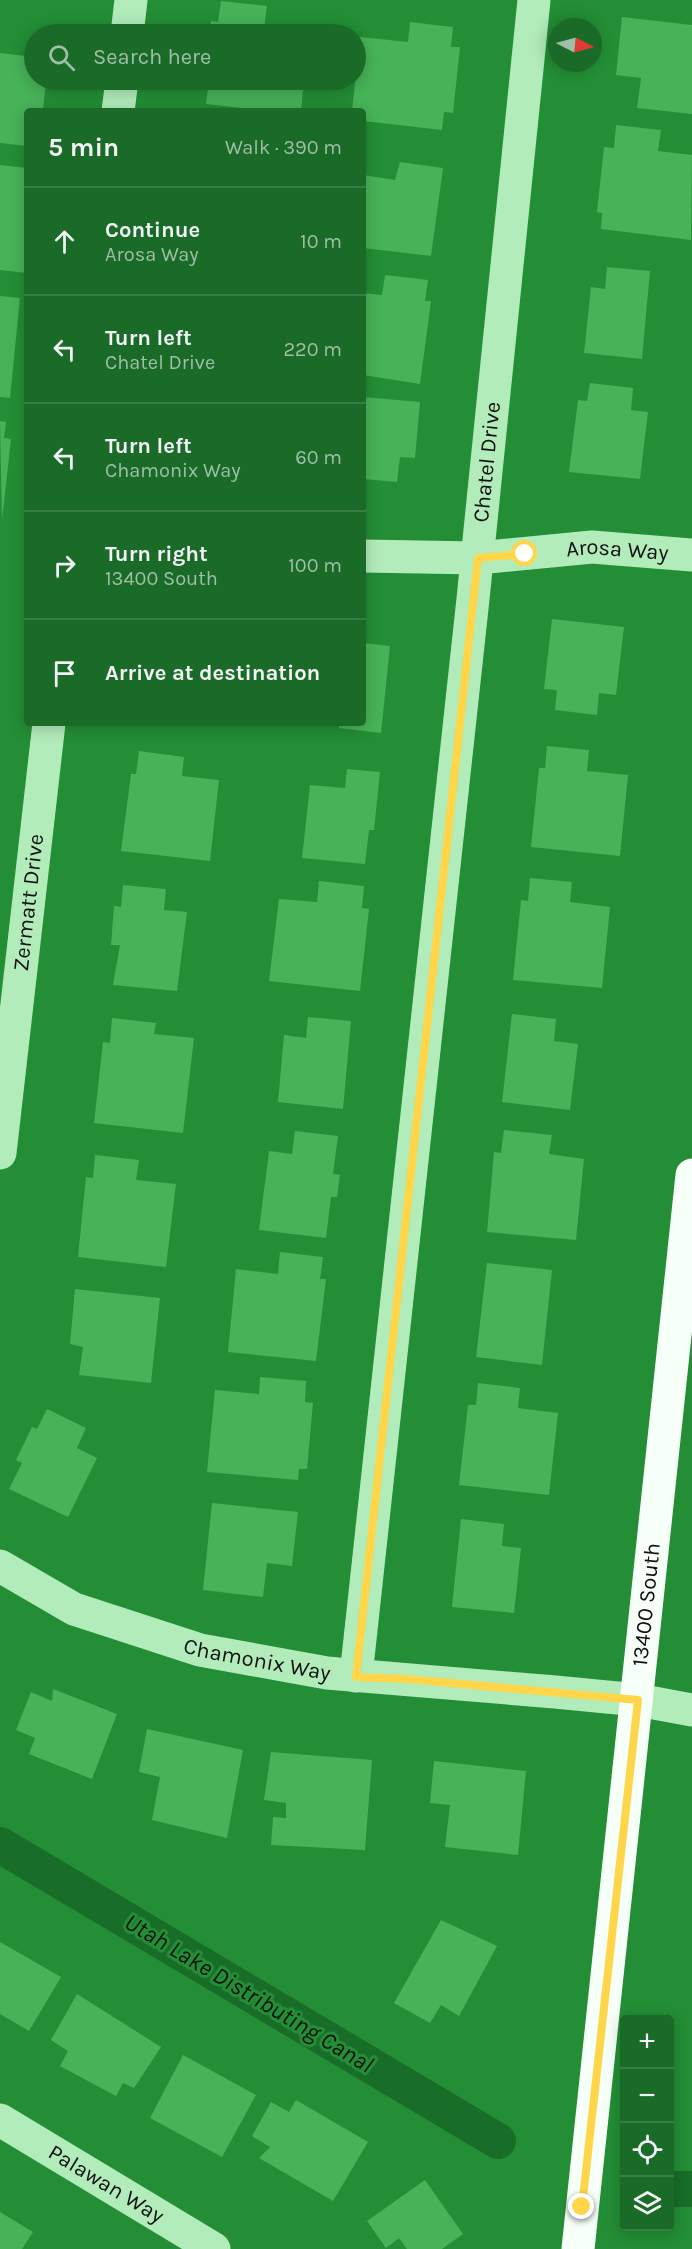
<!DOCTYPE html>
<html lang="en">
<head>
<meta charset="utf-8">
<style>
  :root { --surface:#1a6a28; --page:#277234; --text:#f1f3f6; --muted:#9fbfa8; --line:#387d45 }
  body { margin:0; font-family:Karla,sans-serif; background:var(--page); color:var(--text) }
  .controls { position:absolute; right:18px; bottom:18px; display:grid; overflow:hidden; border-radius:6px; box-shadow:0 3px 15px #0003 }
  .controls button { width:54px; height:54px; display:grid; place-items:center; padding:0; border:0; border-bottom:2px solid var(--line); background:var(--surface); color:var(--text); font:30px sans-serif }
  .compass { position:absolute; left:548px; top:18px; width:54px; height:54px; border-radius:50%; background:var(--surface); box-shadow:0 3px 15px #0003; rotate:96deg }
  .stop { position:absolute; width:18px; height:18px; margin:-14px; border:4px solid #ffd54a; border-radius:50%; background:#fff }
  .stop.end { background:#ffd54a; border-color:#fff; box-shadow:0 2px 6px #0008 }
  .list { margin:0; padding:0; list-style:none }
  h2 { display:flex; justify-content:space-between; align-items:center; height:78px; margin:0; padding:0 24px; font-size:26px }
  h2 small { font-size:20px; font-weight:400; color:var(--muted) }
  .list li { display:grid; grid-template-columns:39px 1fr auto; gap:18px; align-items:center; box-sizing:border-box; height:108px; padding:0 24px; border-top:2px solid var(--line) }
  .list b { display:block; font-size:22px; white-space:nowrap }
  .list p { margin:0; font-size:20px; white-space:nowrap; color:var(--muted) }
  .list em { font-size:20px; font-style:normal; color:var(--muted) }
  .icon { flex:none; width:33px; height:33px; fill:none; stroke:currentColor; stroke-width:2; stroke-linecap:round; stroke-linejoin:round }
  .map { position:relative; flex:none; width:692px; height:2249px; overflow:hidden }
  .search { position:absolute; background:var(--surface); box-shadow:0 3px 15px #0003; left:24px; top:24px; width:342px; height:66px; display:flex; align-items:center; gap:15px; box-sizing:border-box; padding:0 21px; border-radius:33px; color:var(--muted); font-size:22px }
  .panel { position:absolute; background:var(--surface); box-shadow:0 3px 15px #0003; left:24px; top:108px; width:342px; height:618px; border-radius:6px }
  .map>svg:first-child { display:block }
  .lines { fill:none; stroke-linecap:round; stroke-linejoin:round }
  .canal { stroke:#186e28; stroke-width:36 }
  .building { fill:#47b358 }
  .minor { stroke:#b2ecbb; stroke-width:33 }
  .major { stroke:#f7fff9; stroke-width:33 }
  .route { stroke:#ffd54a; stroke-width:8 }
  .labels { text-anchor:middle; dominant-baseline:central; stroke-width:6; stroke-linejoin:round; paint-order:stroke }
  .street-label { font-size:22px; fill:#111; stroke:#238e35 }
  .water-label { font-size:24px; font-style:italic; fill:#111; stroke:#238e35 }
</style>
</head>
<body>
<div class="map">
<svg width="692" height="2249" viewBox="0 0 692 2249">
  <rect width="100%" height="100%" fill="#238e35"/>
  <g class="lines">
    <g class="canal">
      <path d="M0 1845 498 2141"/>
      <path d="M671 2189H692"/>
    </g>
  </g>
  <g class="building">
    <path d="M221 1 267 6 264 29 296 34H209L211 21 218 22Z"/>
    <path d="M622 17 692 25V114L637 108 641 78 616 75Z"/>
    <path d="M410 22 453 27 451 47H460L453 113 444 112 442 130 363 121V111H352L360 37 408 42Z"/>
    <path d="M0 53 34 57V80H46L43 111H27V146L0 143Z"/>
    <path d="M204 80H304L301 111H266L206 104 208 88H203Z"/>
    <path d="M616 125 661 130 658 151 692 155 691 240 601 229 602 213 597 212 604 147 614 148Z"/>
    <path d="M400 162 443 168 431 256 363 248V175L395 180Z"/>
    <path d="M0 165 27 168V273L0 270Z"/>
    <path d="M607 267 650 271 642 359 584 353 591 287 605 289Z"/>
    <path d="M385 275 428 280 425 301H431L420 384 363 375V293L382 295Z"/>
    <path d="M0 296 20 298 10 398 0 397Z"/>
    <path d="M590 383 633 388 631 410 648 412 640 479 569 472 578 400 587 401Z"/>
    <path d="M363 397 420 402 415 458 400 457 397 482 363 479Z"/>
    <path d="M0 421 6 422 4 438 11 439 2 520Z"/>
    <path d="M552 619 624 627 616 695 599 693 597 715 555 710 557 690 544 689Z"/>
    <path d="M363 643 390 646 381 733 339 728V723H363Z"/>
    <path d="M547 746 589 750 587 771 628 775 620 856 531 847 539 768H545Z"/>
    <path d="M139 751 184 757 182 776 219 780 210 861 121 851 131 774H136Z"/>
    <path d="M347 769 380 772 374 830H369L365 864 302 858 310 785 345 788Z"/>
    <path d="M530 878 572 882 570 902 610 907 602 988 513 980 521 900 528 901Z"/>
    <path d="M319 881 364 886 362 908 369 909 360 991 269 981 279 899 317 902Z"/>
    <path d="M123 885 166 889 164 910 187 912 177 991 113 985 120 945H111L114 906 121 907Z"/>
    <path d="M512 1014 556 1019 554 1041 578 1044 570 1110 502 1102Z"/>
    <path d="M308 1017 351 1021 343 1109 278 1102 284 1035 306 1038Z"/>
    <path d="M112 1018 156 1023 154 1034 194 1038 183 1133 94 1123 103 1042 110 1043Z"/>
    <path d="M504 1130 552 1135 549 1154 584 1159 576 1240 487 1232 494 1152 501 1153Z"/>
    <path d="M295 1131 338 1136 333 1174 340 1175 337 1197H331L326 1238 259 1230 269 1151 292 1154Z"/>
    <path d="M95 1155 139 1160 136 1180 176 1184 166 1267 78 1257 86 1177 93 1178Z"/>
    <path d="M280 1252 323 1257 320 1279H326L316 1361 228 1352 236 1269 278 1274Z"/>
    <path d="M487 1263 552 1270 542 1365 476 1357Z"/>
    <path d="M75 1289 160 1298 151 1383 79 1375 83 1347 70 1344Z"/>
    <path d="M260 1377 306 1381 305 1402 313 1403 307 1469H299L298 1480 207 1472 215 1390 259 1394Z"/>
    <path d="M478 1383 520 1388 518 1408 558 1413 549 1495 459 1485 468 1405H476Z"/>
    <path d="M47 1409 86 1428 77 1448 97 1458 68 1517 9 1489 22 1463 16 1460 32 1427 37 1429Z"/>
    <path d="M212 1503 298 1512 292 1566 267 1563 263 1597 203 1590Z"/>
    <path d="M461 1519 504 1524 502 1546 521 1548 514 1613 452 1607Z"/>
    <path d="M53 1689 117 1714 92 1779 29 1754 35 1738 16 1730 31 1692 52 1701Z"/>
    <path d="M147 1729 243 1750 227 1838 152 1820 160 1777 139 1772Z"/>
    <path d="M271 1752 372 1760 365 1850 271 1845 273 1817 286 1818V1803L264 1800Z"/>
    <path d="M434 1761 526 1771 518 1855 445 1847 450 1805 430 1803Z"/>
    <path d="M441 1920 497 1946 459 2016 441 2005 430 2023 394 2003Z"/>
    <path d="M0 1942 61 1977 29 2031 0 2014Z"/>
    <path d="M77 1994 161 2047 134 2088 123 2083 116 2096 60 2066 68 2051 51 2040Z"/>
    <path d="M183 2055 256 2095 222 2157 150 2118Z"/>
    <path d="M296 2100 368 2142 333 2201 259 2158 270 2147 252 2136 271 2102 289 2112Z"/>
    <path d="M425 2180 463 2234 442 2249H407L399 2238 386 2248 367 2221Z"/>
    <path d="M0 2212 33 2232 22 2249H0Z"/>
  </g>
  <g class="lines">
    <g class="minor">
      <path d="M127 34 131 0"/>
      <path d="M118 111 122 80"/>
      <path id="s1" d="M363 556 478 558 592 547 692 555"/>
      <path id="s2" d="M0 1153 49 723"/>
      <path id="s3" d="M0 1566 74 1609 200 1650 327 1673 555 1692 638 1700 692 1710"/>
      <path id="s4" d="M356 1676 473 599 534 0"/>
      <path id="s5" d="M0 2120 214 2249"/>
    </g>
    <path class="major" id="s6" d="M578 2249 692 1175"/>
  </g>
  <g class="lines">
    <path class="route" d="M525 554 478 558 356 1677 407 1679 638 1700 582 2207"/>
  </g>
  <g class="labels">
    <g class="street-label">
      <text stroke="none"><textPath href="#s4" startOffset="1221">Chatel Drive</textPath></text>
      <text stroke="none"><textPath href="#s1" startOffset="255">Arosa Way</textPath></text>
      <text stroke="none"><textPath href="#s2" startOffset="252">Zermatt Drive</textPath></text>
      <text stroke="none"><textPath href="#s6" startOffset="648">13400 South</textPath></text>
      <text stroke="none"><textPath href="#s3" startOffset="276">Chamonix Way</textPath></text>
      <text stroke="none"><textPath href="#s5" startOffset="124">Palawan Way</textPath></text>
    </g>
    <g class="water-label">
      <text transform="translate(249 1993) rotate(31)">Utah Lake Distributing Canal</text>
    </g>
  </g>
</svg>
<div class="controls">
<button>+</button>
<button>−</button>
<button><svg class="icon" aria-label="locate" viewBox="0 0 24 24"><circle cx="12" cy="12" r="6"/><path d="M12 2v4M12 18v4M2 12h4M18 12h4"/></svg></button>
<button><svg class="icon" aria-label="layers" viewBox="0 0 24 24"><path d="M12 4l9 5-9 5-9-5zM3 14l9 5 9-5"/></svg></button>
</div>
<svg class="compass" viewBox="-18 -18 36 36"><path d="M0-13l5 13h-10z" fill="#e53935"/><path d="M0 13l5-13h-10z" fill="#9fbfa8"/></svg>
<div class="stop" style="left:525px;top:554px"></div>
<div class="stop end" style="left:582px;top:2207px"></div>
<div class="search"><svg class="icon" aria-label="search" viewBox="0 0 24 24"><circle cx="10" cy="10" r="6"/><path d="M15 15l6 6"/></svg>Search here</div>
<section class="panel">
<h2>5 min<small>Walk · 390 m</small></h2>
<ul class="list">
<li><svg class="icon" aria-label="ahead" viewBox="0 0 24 24"><path d="M12 20V5M6 11l6-6 6 6"/></svg><div><b>Continue</b><p>Arosa Way</p></div><em>10 m</em></li>
<li><svg class="icon" aria-label="left" viewBox="0 0 24 24"><path d="M17 20v-9H6M10 6l-5 5 5 5"/></svg><div><b>Turn left</b><p>Chatel Drive</p></div><em>220 m</em></li>
<li><svg class="icon" aria-label="left" viewBox="0 0 24 24"><path d="M17 20v-9H6M10 6l-5 5 5 5"/></svg><div><b>Turn left</b><p>Chamonix Way</p></div><em>60 m</em></li>
<li><svg class="icon" aria-label="right" viewBox="0 0 24 24"><path d="M7 20v-9h11M14 6l5 5-5 5"/></svg><div><b>Turn right</b><p>13400 South</p></div><em>100 m</em></li>
<li><svg class="icon" aria-label="arrive" viewBox="0 0 24 24"><path d="M6 21V4h12l-3 4 3 4H6"/></svg><div><b>Arrive at destination</b></div></li>
</ul>
</section>
</div>
</body>
</html>
